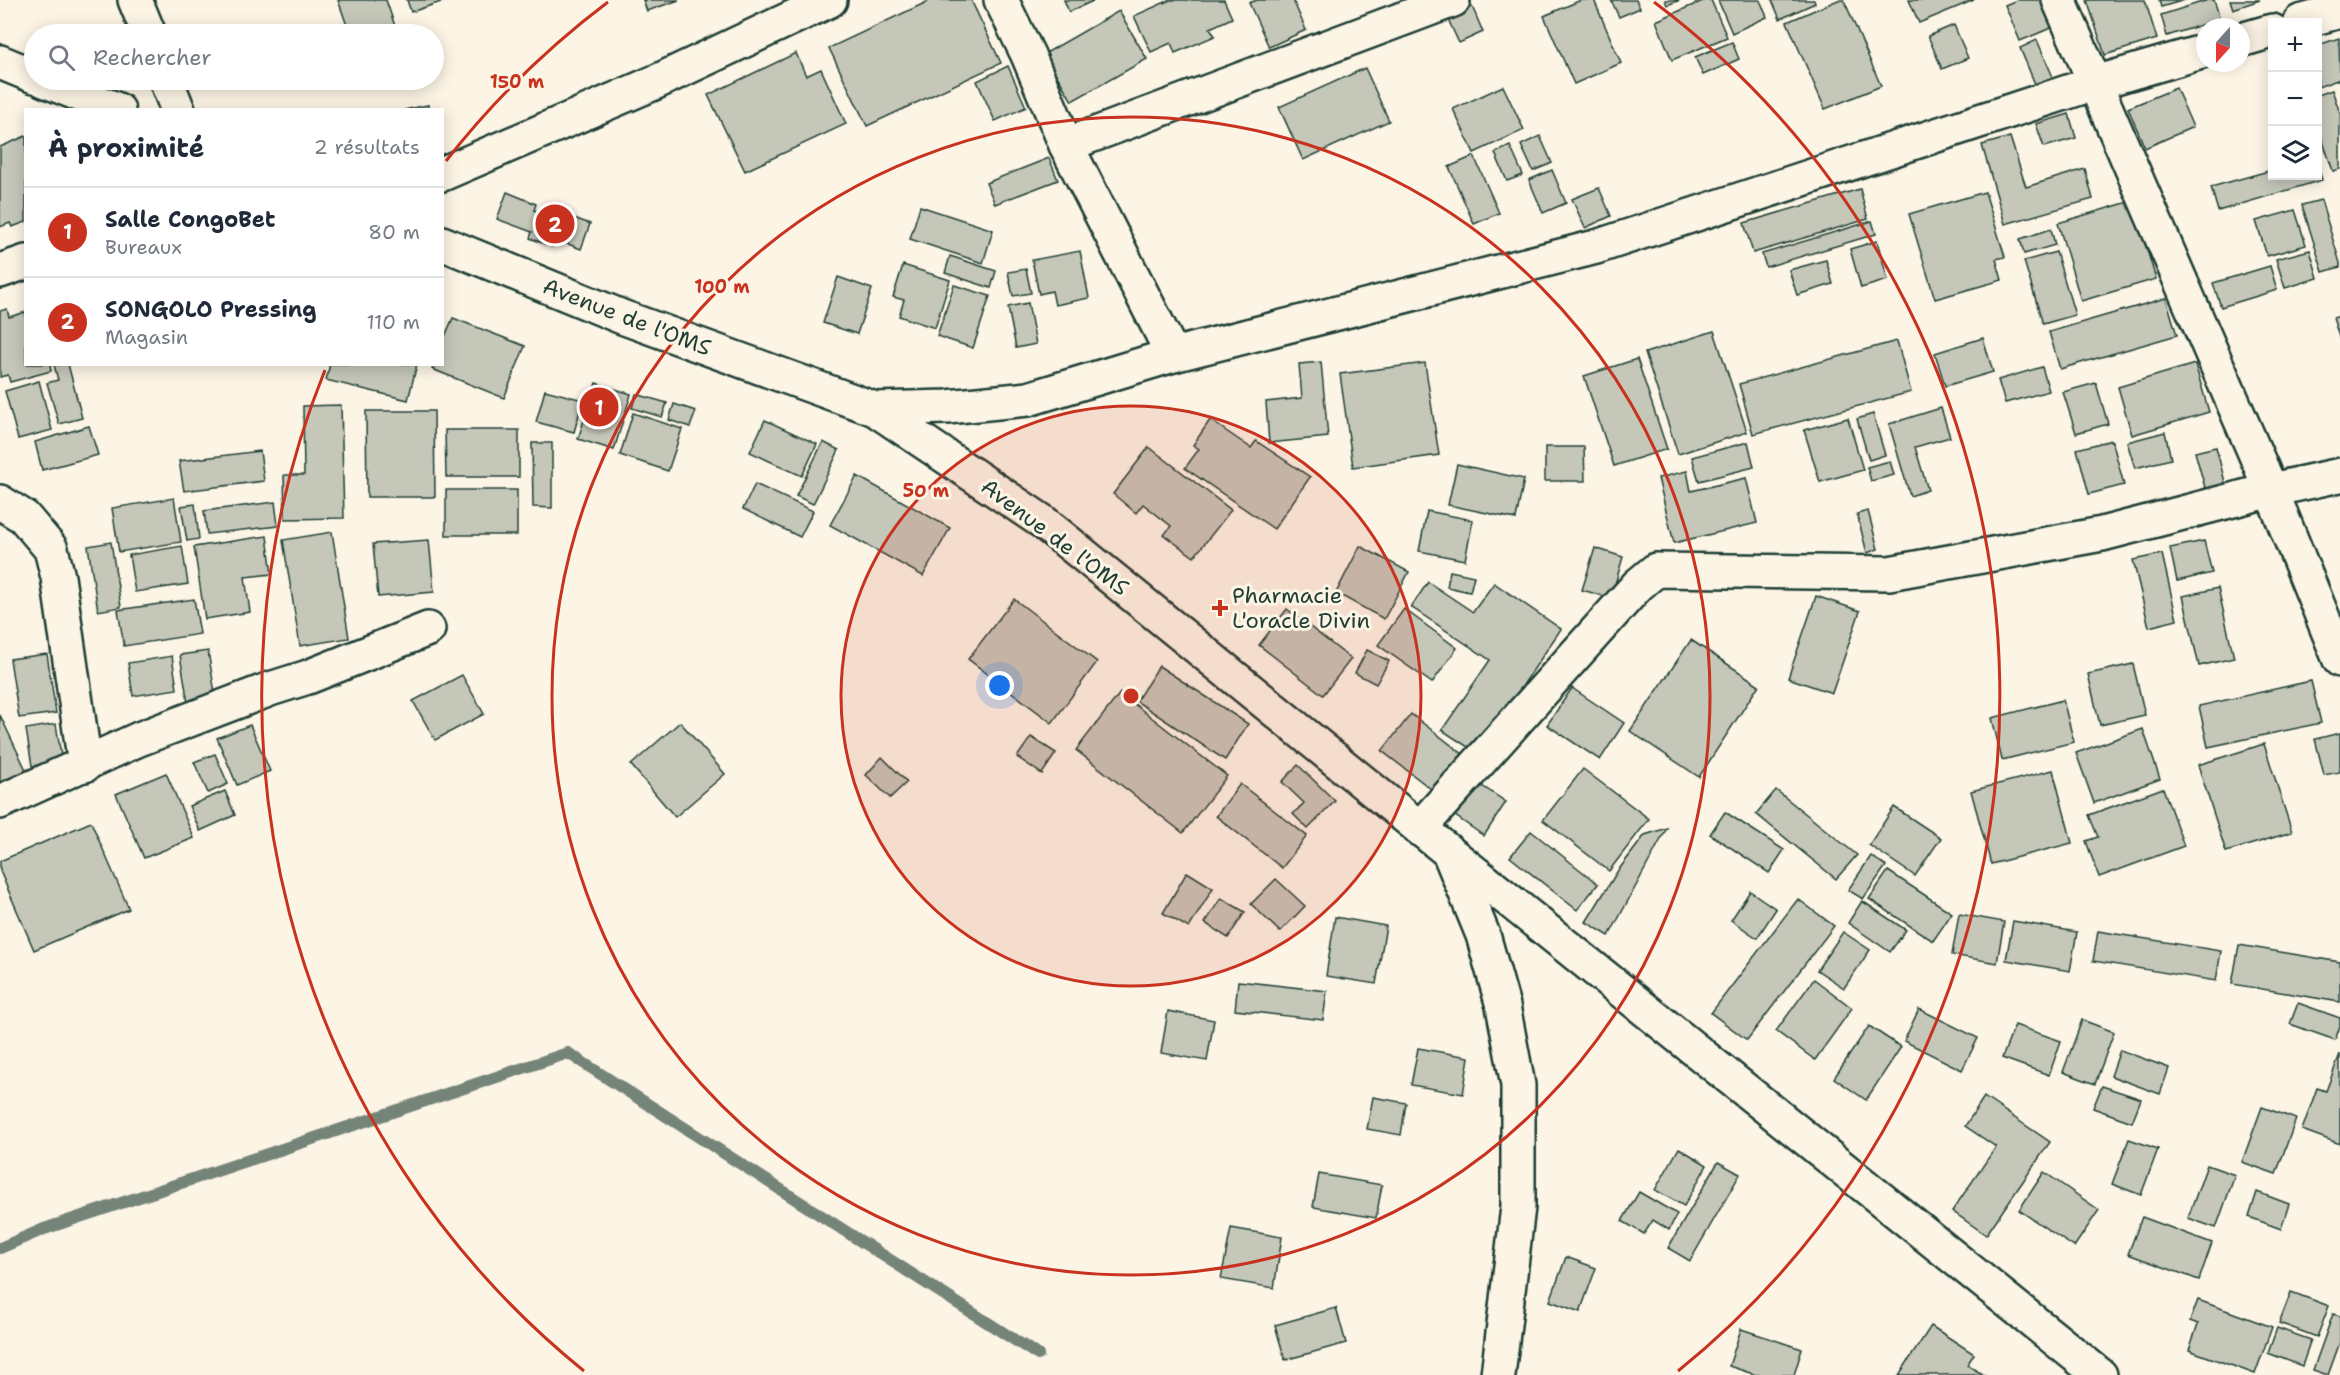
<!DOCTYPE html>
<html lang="fr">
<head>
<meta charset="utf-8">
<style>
  :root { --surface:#fff; --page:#f2f2f3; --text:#1f2937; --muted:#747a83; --line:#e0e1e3; --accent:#c8321e }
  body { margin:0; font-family:"Shantell Sans",sans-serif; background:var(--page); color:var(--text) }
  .controls { position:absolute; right:18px; top:18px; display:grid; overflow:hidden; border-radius:0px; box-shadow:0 3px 15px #0003 }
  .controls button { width:54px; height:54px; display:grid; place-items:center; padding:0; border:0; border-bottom:2px solid var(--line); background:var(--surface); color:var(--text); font:30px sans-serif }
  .compass { position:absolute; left:2196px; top:18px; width:54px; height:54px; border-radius:50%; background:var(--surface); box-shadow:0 3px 15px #0003; rotate:201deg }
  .you { position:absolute; left:1000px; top:686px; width:21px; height:21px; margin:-15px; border:4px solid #fff; border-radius:50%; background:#1a73e8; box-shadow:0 0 0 9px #1a73e833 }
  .badge { display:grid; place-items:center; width:39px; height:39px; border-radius:50%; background:var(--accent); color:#fff; font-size:20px; font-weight:700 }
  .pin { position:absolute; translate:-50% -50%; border:3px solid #fff; box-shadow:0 2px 6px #0006 }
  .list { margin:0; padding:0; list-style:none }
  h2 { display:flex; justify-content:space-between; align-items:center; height:78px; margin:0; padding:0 24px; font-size:26px }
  h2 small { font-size:20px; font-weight:400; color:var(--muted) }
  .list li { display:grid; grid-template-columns:39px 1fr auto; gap:18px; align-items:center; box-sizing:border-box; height:90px; padding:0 24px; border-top:2px solid var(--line) }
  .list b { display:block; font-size:22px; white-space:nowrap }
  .list p { margin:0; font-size:20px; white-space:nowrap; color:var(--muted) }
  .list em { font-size:20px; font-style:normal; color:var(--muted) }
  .icon { flex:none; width:33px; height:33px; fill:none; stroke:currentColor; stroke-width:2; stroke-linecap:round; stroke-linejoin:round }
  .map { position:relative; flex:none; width:2340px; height:1375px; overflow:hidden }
  .search { position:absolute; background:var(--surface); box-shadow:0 3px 15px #0003; left:24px; top:24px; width:420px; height:66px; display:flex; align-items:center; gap:15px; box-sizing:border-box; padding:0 21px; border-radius:33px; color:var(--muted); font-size:22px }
  .panel { position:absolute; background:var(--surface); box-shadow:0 3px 15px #0003; left:24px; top:108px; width:420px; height:258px; border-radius:0px }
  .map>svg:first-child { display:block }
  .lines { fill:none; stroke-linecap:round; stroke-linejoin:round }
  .stream { stroke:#758479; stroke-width:12 }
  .building { fill:#c5c7b9; stroke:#1f3d34; stroke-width:1.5 }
  .minor-casing { stroke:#1f3d34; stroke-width:38 }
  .tertiary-casing { stroke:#1f3d34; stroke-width:38 }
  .minor { stroke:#fcf5e5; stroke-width:33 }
  .tertiary { stroke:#fcf5e5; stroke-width:33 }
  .ring { fill:none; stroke:#c8321e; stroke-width:3 }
  .poi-dot { fill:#c8321e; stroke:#fcf5e5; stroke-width:2 }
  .labels { text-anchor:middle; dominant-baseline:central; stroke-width:6; stroke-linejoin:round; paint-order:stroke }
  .street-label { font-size:22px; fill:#1f3d34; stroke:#fcf5e5 }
  .poi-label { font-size:22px; fill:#1f3d34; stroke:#fcf5e5; text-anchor:start }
  .centre { fill:#c8321e; stroke:#fcf5e5; stroke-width:3 }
  .ring-label { font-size:18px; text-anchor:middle; font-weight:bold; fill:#c8321e; stroke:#fcf5e5; stroke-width:6; stroke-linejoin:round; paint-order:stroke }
</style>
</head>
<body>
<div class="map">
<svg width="2340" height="1375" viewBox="0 0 2340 1375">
  <rect width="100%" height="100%" fill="#fcf5e5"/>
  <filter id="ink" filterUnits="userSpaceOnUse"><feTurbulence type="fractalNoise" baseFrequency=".0167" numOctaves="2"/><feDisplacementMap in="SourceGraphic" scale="12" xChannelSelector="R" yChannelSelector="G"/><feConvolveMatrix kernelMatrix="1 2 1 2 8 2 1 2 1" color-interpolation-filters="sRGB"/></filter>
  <g filter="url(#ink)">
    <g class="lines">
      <path class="stream" d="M0 1248 44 1229 568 1053 1038 1355"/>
    </g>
    <g class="building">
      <path d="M338 0H386L395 26 369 34H350Z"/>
      <path d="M407 0H447L411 12Z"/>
      <path d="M643 0H679L647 11Z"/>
      <path d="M931 0H971L1001 63 867 126 829 48Z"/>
      <path d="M1064 0H1095L1069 12Z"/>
      <path d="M1170 0H1224L1232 18 1210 28 1215 36 1175 53 1171 43 1151 52 1134 16Z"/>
      <path d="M1257 0H1293L1306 30 1269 47 1249 3Z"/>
      <path d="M1581 0H1594L1621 63 1574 84 1544 16Z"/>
      <path d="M1611 0H1636L1640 8 1619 17Z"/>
      <path d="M1665 0H1680L1667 5Z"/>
      <path d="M1705 0H1711L1727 37 1672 60 1656 21Z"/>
      <path d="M1718 0H1760L1767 17 1732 33Z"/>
      <path d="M1772 0H1814L1815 3 1780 19Z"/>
      <path d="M1838 0H1844L1881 86 1825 109 1787 22Z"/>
      <path d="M1909 0H1974L1919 23Z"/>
      <path d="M2017 0H2042L2053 27 2020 41 2005 5Z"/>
      <path d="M2087 0H2145L2157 39 2105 55Z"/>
      <path d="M2159 0H2185L2161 7Z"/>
      <path d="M2208 0H2214L2220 19 2167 36 2161 15Z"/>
      <path d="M2230 0H2260L2233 9Z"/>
      <path d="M1471 4 1483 32 1459 43 1446 15Z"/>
      <path d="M1119 11 1147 59 1072 101 1044 54Z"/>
      <path d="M1954 25 1968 58 1942 69 1928 36Z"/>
      <path d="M2339 38 2340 79 2318 87V45Z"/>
      <path d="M2037 40 2053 77 2035 84 2020 48Z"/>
      <path d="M1732 42 1739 59 1703 75 1695 57Z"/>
      <path d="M796 53 806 76 821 69 846 124 745 171 708 95Z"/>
      <path d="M1008 66 1026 107 995 121 977 81Z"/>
      <path d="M1365 68 1389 121 1303 160 1279 107Z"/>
      <path d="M1503 86 1524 130 1474 153 1453 109Z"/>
      <path d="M2176 88 2193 127 2145 148 2128 108Z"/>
      <path d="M2332 90 2340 113V169L2333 171 2318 127V95Z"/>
      <path d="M428 105 429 110H404Z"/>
      <path d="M2069 114 2076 138 2044 147 2036 124Z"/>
      <path d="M26 136V222L12 227 10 223 0 227V147Z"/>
      <path d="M1540 136 1552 163 1533 171 1521 145Z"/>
      <path d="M2010 137 2026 187 2085 169 2093 199 2005 224 1982 145Z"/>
      <path d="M1510 146 1523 175 1507 181 1495 153Z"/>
      <path d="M1474 156 1499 213 1474 224 1449 167Z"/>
      <path d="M1049 158 1058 180 995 204 986 183Z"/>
      <path d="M2318 166 2322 180 2218 211 2211 187 2272 170V176H2318Z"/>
      <path d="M1552 170 1566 203 1543 213 1529 180Z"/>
      <path d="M1599 188 1611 216 1585 228 1572 199Z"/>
      <path d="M1860 189 1868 219 1753 253 1744 223Z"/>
      <path d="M507 192 536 204 534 210 563 221 566 215 590 224 581 249 555 239 552 247 530 238 532 232 497 219Z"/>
      <path d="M1985 192 2005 257 1996 259 2002 280 1935 299 1909 214Z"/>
      <path d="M2321 200 2340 263V267L2323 272 2302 205Z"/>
      <path d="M2132 201 2156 279 2081 301 2058 223Z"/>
      <path d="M920 206 993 230 983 263 910 239Z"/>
      <path d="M2295 210 2306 245 2267 256 2256 221Z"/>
      <path d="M1872 221 1876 234 1766 267 1762 254Z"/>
      <path d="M2051 229 2055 245 2024 254 2020 239Z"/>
      <path d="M1877 241 1888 280 1861 288 1850 249Z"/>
      <path d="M2310 250 2318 278 2285 288 2276 259Z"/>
      <path d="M1080 251 1089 298 1055 305 1052 291 1039 294 1032 260Z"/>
      <path d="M2056 252 2075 315 2043 324 2024 261Z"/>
      <path d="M950 256 996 271 991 288 945 273Z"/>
      <path d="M1826 260 1833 284 1797 295 1789 270Z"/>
      <path d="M903 265 950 280 935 328 899 316 904 300 893 297Z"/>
      <path d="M2270 266 2277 290 2221 307 2213 283Z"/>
      <path d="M1026 269 1031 293 1013 296 1008 272Z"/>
      <path d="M838 277 872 289 857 334 823 323Z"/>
      <path d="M954 285 990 296 973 348 937 336Z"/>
      <path d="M2166 298 2177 335 2060 369 2049 332Z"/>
      <path d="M1028 303 1036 344 1016 348 1008 307Z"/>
      <path d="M7 309 9 317 26 312V364H50L51 371 10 382 8 375 0 377V311Z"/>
      <path d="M2340 316V340L2333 318Z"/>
      <path d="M453 318 525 346 504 398 432 369 434 364H442V343Z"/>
      <path d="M1714 331 1747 432 1678 454 1645 353Z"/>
      <path d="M1983 338 1993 372 1945 386 1935 353Z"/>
      <path d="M1897 341 1911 392 1753 434 1739 384Z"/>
      <path d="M1637 359 1667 449 1614 466 1584 376Z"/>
      <path d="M1321 362 1328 437 1269 443 1266 402 1302 398 1299 364Z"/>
      <path d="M1425 363 1439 455 1353 467 1340 374Z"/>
      <path d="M68 364 82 418 59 424 47 383 58 380 54 365Z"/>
      <path d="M330 364H417L408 400 326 380Z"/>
      <path d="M2195 364 2209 412 2132 435 2118 387Z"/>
      <path d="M2042 367 2049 391 2005 403 1998 380Z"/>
      <path d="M39 381 52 430 18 439 5 391Z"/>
      <path d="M596 383 631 394 614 450 578 439Z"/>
      <path d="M2096 383 2108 424 2076 433 2063 392Z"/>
      <path d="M545 390 583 400 574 432 536 422Z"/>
      <path d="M636 394 667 403 662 417 632 408Z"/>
      <path d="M674 404 696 411 690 427 669 420Z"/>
      <path d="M341 405 344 518 285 519 284 475H304L303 406Z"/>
      <path d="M1941 408 1950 437 1915 447 1928 490 1910 496 1889 424Z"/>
      <path d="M366 411H434L435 497H367Z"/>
      <path d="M633 413 682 429 668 471 620 455Z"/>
      <path d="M1873 414 1885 455 1869 460 1857 419Z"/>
      <path d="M1848 418 1863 470 1820 482 1804 430Z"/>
      <path d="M765 420 817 444 802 476 750 452Z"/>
      <path d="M1210 420 1251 448 1256 441 1310 477 1274 529 1185 468 1199 449 1193 445Z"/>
      <path d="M89 426 98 455 42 470 35 442Z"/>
      <path d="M445 430H519V477H446Z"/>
      <path d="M2165 432 2171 459 2135 468 2127 442Z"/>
      <path d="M2112 440 2124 485 2089 494 2077 449Z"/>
      <path d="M823 442 839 450 813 504 796 496Z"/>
      <path d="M1748 442 1754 467 1699 481 1692 457Z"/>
      <path d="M532 443H552V508L533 507Z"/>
      <path d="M1149 447 1231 510 1194 557 1164 535 1171 526 1143 504 1136 513 1113 494Z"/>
      <path d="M1545 447H1584L1585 481H1545Z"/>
      <path d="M2216 447 2226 486 2206 491 2195 452Z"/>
      <path d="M260 451 264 481 184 491 179 461Z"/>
      <path d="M1890 461 1894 475 1871 481 1867 467Z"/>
      <path d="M1457 464 1524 479 1516 519 1448 505Z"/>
      <path d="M1687 471 1691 491 1746 478 1757 523 1674 543 1658 478Z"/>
      <path d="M857 476 950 528 923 576 830 525Z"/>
      <path d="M755 484 813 511 800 537 743 509Z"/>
      <rect x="446" y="490" width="71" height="45"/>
      <path d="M174 498 181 542 119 552 112 508Z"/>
      <path d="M275 502 278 526 207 534 204 511Z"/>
      <path d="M195 504 199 539 187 541 181 506Z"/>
      <path d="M1427 511 1473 520 1465 560 1419 551Z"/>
      <path d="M1868 511 1878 549 1867 553 1857 514Z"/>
      <path d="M332 532 349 638 300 646 283 540Z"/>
      <path d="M267 536 272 574 245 577 250 612 205 619 194 547Z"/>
      <path d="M429 540 434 592 378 597 373 544Z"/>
      <path d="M2204 541 2212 573 2177 581 2170 548Z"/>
      <path d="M111 542 121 607 98 611 88 546Z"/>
      <path d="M182 546 188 584 135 592 129 555Z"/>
      <path d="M1360 546 1409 572 1384 619 1336 593Z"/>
      <path d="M1595 548 1623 557 1611 598 1582 590Z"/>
      <path d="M2162 554 2177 620 2149 627 2133 560Z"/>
      <path d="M1450 571 1474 576 1470 592 1447 587Z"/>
      <path d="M1428 582 1473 612 1494 583 1561 629 1477 753 1442 730 1490 660 1411 607Z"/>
      <path d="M2218 588 2234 658 2199 666 2183 596Z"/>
      <path d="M1816 596 1860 611 1832 693 1788 678Z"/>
      <path d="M194 599 200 634 124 646 118 610Z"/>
      <path d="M1014 599 1097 662 1052 723 968 659Z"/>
      <path d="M1287 609 1351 659 1323 695 1259 645Z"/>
      <path d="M1404 609 1457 648 1432 683 1378 645Z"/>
      <path d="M1691 640 1759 685 1699 777 1630 731Z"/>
      <path d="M1367 650 1389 661 1376 684 1355 673Z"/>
      <path d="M208 651 216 699 188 703 180 655Z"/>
      <path d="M47 654 56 713 19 718 10 659Z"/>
      <path d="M172 656 177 689 133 696 128 663Z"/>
      <path d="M2133 664 2145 715 2100 725 2088 674Z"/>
      <path d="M1159 666 1248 724 1225 760 1136 701Z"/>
      <path d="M462 675 484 714 435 740 413 701Z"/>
      <path d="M2311 681 2321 723 2208 747 2199 706Z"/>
      <path d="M1572 688 1624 723 1600 760 1547 725Z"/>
      <path d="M1120 693 1227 776 1183 833 1076 750Z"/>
      <path d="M2063 700 2074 742 2002 760 1992 718Z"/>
      <path d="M1411 714 1464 755 1435 792 1382 751Z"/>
      <path d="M0 715 27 772 0 786Z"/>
      <path d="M680 722 725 774 675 817 631 765Z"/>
      <path d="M56 724 62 762 32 766 26 729Z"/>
      <path d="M250 725 270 771 237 785 217 738Z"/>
      <path d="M2143 729 2160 779 2094 803 2076 753Z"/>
      <path d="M2340 733V772L2324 775 2315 739Z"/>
      <path d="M1031 737 1056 753 1042 774 1017 757Z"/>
      <path d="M2264 744 2292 832 2226 852 2198 765Z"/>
      <path d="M215 754 228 784 208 793 194 762Z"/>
      <path d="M882 757 907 782 890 798 866 775Z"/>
      <path d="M1298 765 1335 801 1308 829 1293 814 1304 803 1282 782Z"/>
      <path d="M1583 769 1649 819 1609 871 1543 820Z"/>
      <path d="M2053 770 2072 843 1991 864 1971 791Z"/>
      <path d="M166 773 194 838 144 858 116 794Z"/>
      <path d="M1473 780 1506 802 1484 836 1451 813Z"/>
      <path d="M1240 784 1307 836 1282 868 1216 816Z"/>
      <path d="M2163 788 2184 846 2099 877 2086 841 2098 837 2089 815Z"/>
      <path d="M1776 790 1857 855 1836 879 1756 814Z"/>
      <path d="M225 791 235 815 200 831 189 806Z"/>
      <path d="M1894 807 1941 838 1915 876 1869 845Z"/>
      <path d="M1725 812 1784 850 1769 873 1710 834Z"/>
      <path d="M91 822 129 909 34 950 0 871V861Z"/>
      <path d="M1667 828 1609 936 1586 922 1617 872 1645 835Z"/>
      <path d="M1531 831 1598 884 1577 910 1510 857Z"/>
      <path d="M1871 856 1886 866 1863 899 1848 890Z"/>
      <path d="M1888 871 1952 913 1933 941 1869 899Z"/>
      <path d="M1187 872 1213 888 1189 928 1163 913Z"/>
      <path d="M1276 879 1305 906 1280 932 1251 904Z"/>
      <path d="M1750 891 1776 909 1757 938 1731 920Z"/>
      <path d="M1221 898 1245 912 1228 938 1205 923Z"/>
      <path d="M1798 899 1834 926 1747 1040 1711 1013Z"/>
      <path d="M1862 901 1906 930 1890 952 1848 923Z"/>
      <path d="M1959 914 2004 922 1997 963 1952 955Z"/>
      <path d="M1335 917 1386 926 1376 984 1326 976Z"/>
      <path d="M2013 921 2077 932 2070 971 2006 960Z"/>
      <path d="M2098 931 2221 951 2216 981 2093 961Z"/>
      <path d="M1843 932 1870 950 1844 988 1817 970Z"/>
      <path d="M2239 945 2340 962V1002L2232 984Z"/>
      <path d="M1814 979 1852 1008 1815 1060 1776 1031Z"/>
      <path d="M1238 981 1327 991 1323 1020 1235 1010Z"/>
      <path d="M2298 1003 2340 1018V1026L2335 1040 2290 1024Z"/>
      <path d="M1919 1009 1978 1038 1962 1070 1904 1041Z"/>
      <path d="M1168 1011 1214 1020 1207 1061 1161 1053Z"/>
      <path d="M2082 1020 2114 1032 2095 1084 2063 1072Z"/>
      <path d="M2015 1025 2061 1041 2049 1075 2002 1058Z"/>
      <path d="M1869 1026 1901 1047 1866 1100 1834 1078Z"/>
      <path d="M1418 1048 1469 1057 1463 1094 1411 1085Z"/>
      <path d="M2120 1050 2169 1068 2160 1094 2111 1076Z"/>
      <path d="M2340 1054V1144L2302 1130 2317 1088 2326 1091Z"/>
      <path d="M2102 1086 2141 1099 2132 1122 2093 1108Z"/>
      <path d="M1373 1097 1406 1103 1401 1135 1367 1129Z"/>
      <path d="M1984 1097 2050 1142 1986 1235 1952 1211 1996 1147 1965 1126Z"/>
      <path d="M2262 1107 2296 1119 2276 1174 2242 1162Z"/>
      <path d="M2129 1139 2158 1149 2141 1195 2112 1184Z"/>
      <path d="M1679 1148 1707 1165 1684 1206 1655 1190Z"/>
      <path d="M1718 1162 1740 1174 1690 1261 1668 1248Z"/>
      <path d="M2207 1165 2235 1175 2216 1228 2188 1218Z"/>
      <path d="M2044 1172 2099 1210 2074 1247 2019 1210Z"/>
      <path d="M1319 1174 1382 1185 1376 1218 1313 1207Z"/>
      <path d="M1639 1192 1677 1214 1669 1230 1653 1220 1644 1234 1622 1221Z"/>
      <path d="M2257 1192 2289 1204 2281 1229 2249 1217Z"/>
      <path d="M2142 1217 2212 1243 2199 1280 2128 1254Z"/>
      <path d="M1231 1228 1282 1237 1274 1288 1221 1279Z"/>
      <path d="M1566 1257 1596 1268 1580 1312 1550 1301Z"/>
      <path d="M2291 1292 2329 1306 2317 1337 2279 1323Z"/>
      <path d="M2198 1300 2272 1327 2255 1374 2189 1350 2198 1324 2190 1321Z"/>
      <path d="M1336 1308 1346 1343 1285 1360 1275 1325Z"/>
      <path d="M2333 1314 2340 1316V1342L2328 1375 2313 1370Z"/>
      <path d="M1931 1326 1974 1354 1967 1365 1984 1375H1899Z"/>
      <path d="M2277 1328 2311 1340 2302 1366 2268 1353Z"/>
      <path d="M1741 1329 1802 1349 1794 1375H1756L1729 1366Z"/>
    </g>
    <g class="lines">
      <g class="minor-casing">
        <g id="minor">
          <path d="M135 0 149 34"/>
          <path d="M1001 0 1028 55 1066 145 1173 355"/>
          <path d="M2059 0 2271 490 2340 660"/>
          <path d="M2300 22 2340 11"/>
          <path d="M2241 40 2272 31"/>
          <path d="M166 80 178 110"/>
          <path d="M1066 145 1453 0"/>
          <path d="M442 174 656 82 830 0"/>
          <path d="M0 271 26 262"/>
          <path d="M875 409 947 407 1028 399 1173 355 1596 247 2095 83 2205 51"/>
          <path d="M0 502 24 517 51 549 58 577 85 765"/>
          <path d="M0 802 139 739 270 689 308 677 428 629"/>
          <path d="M1419 829 1638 585 1656 570 1889 573 2102 534 2271 490 2340 475"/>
          <path d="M1449 852 2100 1375"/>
        </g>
      </g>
      <g class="tertiary-casing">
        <g id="tertiary">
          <path d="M0 62 34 76"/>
          <path d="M44 80 118 110"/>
          <path d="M442 243 622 317 875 409 1043 522 1449 852 1483 935 1503 1006 1518 1085V1207L1498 1375"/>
        </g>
      </g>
      <use href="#minor" class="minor"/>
      <use href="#tertiary" class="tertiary"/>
    </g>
  </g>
  <circle cx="1131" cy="696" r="290" fill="#c8321e" fill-opacity=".12"/>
  <g class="ring">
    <circle cx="1131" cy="696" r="290"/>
    <circle cx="1131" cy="696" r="579"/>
    <path d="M584 1371A869 869 0 0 1 325 370M446 161A869 869 0 0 1 608 2M1654 2A869 869 0 0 1 1678 1371"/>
  </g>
  <path class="poi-dot" d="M1217 599h6v6h6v6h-6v6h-6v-6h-6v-6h6z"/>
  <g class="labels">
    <g class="street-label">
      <text transform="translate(627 317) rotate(21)">Avenue de l'OMS</text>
      <text transform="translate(1055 537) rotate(37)">Avenue de l'OMS</text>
    </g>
    <g class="poi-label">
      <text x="1232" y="595">Pharmacie<tspan x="1232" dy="25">L'oracle Divin</tspan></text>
    </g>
  </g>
  <circle cx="1131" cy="696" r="9" class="centre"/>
  <g class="ring-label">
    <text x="517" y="88">150 m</text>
    <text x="722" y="293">100 m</text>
    <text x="926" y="497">50 m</text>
  </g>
</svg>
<div class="controls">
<button>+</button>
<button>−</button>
<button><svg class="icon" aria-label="layers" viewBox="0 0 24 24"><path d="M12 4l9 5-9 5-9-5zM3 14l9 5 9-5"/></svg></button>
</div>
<svg class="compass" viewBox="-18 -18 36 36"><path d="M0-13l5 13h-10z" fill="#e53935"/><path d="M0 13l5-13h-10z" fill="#747a83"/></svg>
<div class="you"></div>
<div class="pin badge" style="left:599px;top:407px">1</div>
<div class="pin badge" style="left:555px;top:224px">2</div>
<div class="search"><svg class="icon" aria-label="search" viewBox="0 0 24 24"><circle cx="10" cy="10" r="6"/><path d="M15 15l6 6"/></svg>Rechercher</div>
<section class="panel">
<h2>À proximité<small>2 résultats</small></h2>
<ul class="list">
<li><span class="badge">1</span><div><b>Salle CongoBet</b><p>Bureaux</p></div><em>80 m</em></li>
<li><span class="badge">2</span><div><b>SONGOLO Pressing</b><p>Magasin</p></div><em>110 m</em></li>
</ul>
</section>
</div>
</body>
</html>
